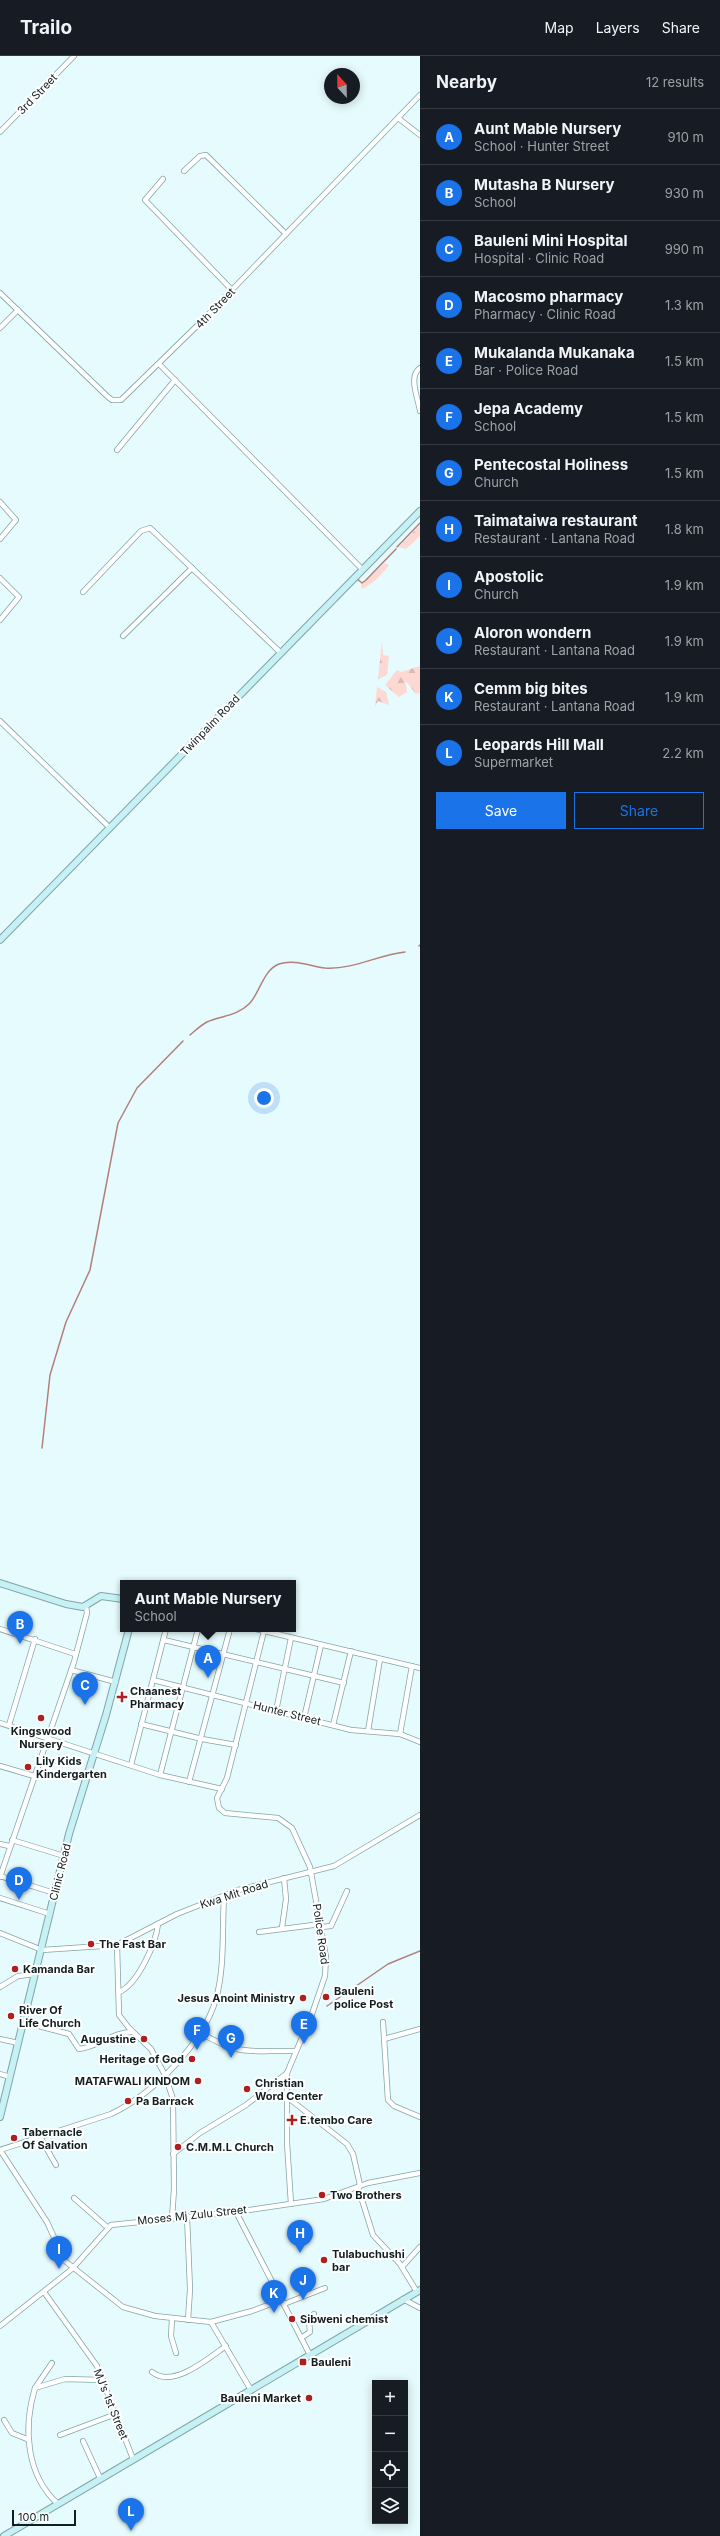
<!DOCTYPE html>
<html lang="en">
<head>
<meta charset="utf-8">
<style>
  :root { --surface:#171b24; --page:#242831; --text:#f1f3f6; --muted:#9ea1a6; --line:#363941; --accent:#1a73e8 }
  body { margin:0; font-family:Inter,sans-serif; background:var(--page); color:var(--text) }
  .controls { position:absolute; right:12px; bottom:12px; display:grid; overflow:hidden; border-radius:0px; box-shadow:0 2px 10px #0003 }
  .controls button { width:36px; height:36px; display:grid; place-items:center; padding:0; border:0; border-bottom:1px solid var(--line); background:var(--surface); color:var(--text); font:20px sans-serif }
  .compass { position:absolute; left:324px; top:12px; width:36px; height:36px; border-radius:50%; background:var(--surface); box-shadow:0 2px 10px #0003; rotate:338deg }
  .scale { position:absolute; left:12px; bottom:10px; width:64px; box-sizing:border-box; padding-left:4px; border:2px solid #121f20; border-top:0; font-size:11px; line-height:14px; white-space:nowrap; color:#121f20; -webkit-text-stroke:3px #fff; paint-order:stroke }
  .you { position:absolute; left:264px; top:1042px; width:14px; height:14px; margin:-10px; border:3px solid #fff; border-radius:50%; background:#1a73e8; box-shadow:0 0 0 6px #1a73e833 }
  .badge { display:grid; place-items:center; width:26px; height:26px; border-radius:50%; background:var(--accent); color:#fff; font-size:13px; font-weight:700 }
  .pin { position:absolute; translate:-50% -33px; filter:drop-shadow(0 1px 2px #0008) }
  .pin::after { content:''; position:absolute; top:21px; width:14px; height:12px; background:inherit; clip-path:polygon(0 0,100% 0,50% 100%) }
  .popup { position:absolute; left:120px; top:1524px; width:176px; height:52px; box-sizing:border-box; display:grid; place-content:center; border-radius:0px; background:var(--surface); filter:drop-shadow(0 1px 3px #0005); font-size:13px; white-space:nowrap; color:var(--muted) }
  .popup b { font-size:15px; color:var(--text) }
  .popup::after { content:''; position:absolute; left:50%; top:100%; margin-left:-8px; border:8px solid transparent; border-top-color:var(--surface) }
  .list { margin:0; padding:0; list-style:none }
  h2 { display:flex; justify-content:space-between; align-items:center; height:52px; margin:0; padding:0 16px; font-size:17px }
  h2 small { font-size:13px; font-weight:400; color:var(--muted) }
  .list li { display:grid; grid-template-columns:26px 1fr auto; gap:12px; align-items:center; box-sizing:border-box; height:56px; padding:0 16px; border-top:1px solid var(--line) }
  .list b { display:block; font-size:15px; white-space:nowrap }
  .list p { margin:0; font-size:13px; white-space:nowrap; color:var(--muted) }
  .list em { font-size:13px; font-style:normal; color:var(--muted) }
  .actions { display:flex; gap:8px; padding:12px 16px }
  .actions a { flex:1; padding:9px 0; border:1px solid var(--accent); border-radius:0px; text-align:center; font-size:14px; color:var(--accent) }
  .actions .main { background:var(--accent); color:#fff }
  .icon { flex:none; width:22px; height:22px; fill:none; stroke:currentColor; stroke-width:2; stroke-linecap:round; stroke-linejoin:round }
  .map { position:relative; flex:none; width:420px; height:2480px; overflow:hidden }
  header { display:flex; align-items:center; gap:24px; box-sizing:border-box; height:56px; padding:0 20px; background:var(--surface); border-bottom:1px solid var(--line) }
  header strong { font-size:19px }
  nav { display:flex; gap:22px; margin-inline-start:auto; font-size:14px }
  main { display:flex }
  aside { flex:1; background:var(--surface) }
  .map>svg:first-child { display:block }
  .forest { fill:url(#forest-firs) }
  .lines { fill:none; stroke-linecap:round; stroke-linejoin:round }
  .stream { stroke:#b38079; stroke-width:1.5 }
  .street-casing { stroke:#83a4a7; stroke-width:6 }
  .secondary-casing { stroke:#83a4a7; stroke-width:8 }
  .street { stroke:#fff; stroke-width:4.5 }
  .secondary { stroke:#c6f2f6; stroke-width:6 }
  .poi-dot { fill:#b01f1f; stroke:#fff; stroke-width:1.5 }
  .labels { text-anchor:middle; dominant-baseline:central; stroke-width:4; stroke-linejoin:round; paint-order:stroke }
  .street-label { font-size:11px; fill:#121f20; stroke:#fff }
  .poi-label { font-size:11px; font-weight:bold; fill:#121f20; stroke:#fff; text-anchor:start }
</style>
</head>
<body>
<header>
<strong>Trailo</strong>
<nav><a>Map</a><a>Layers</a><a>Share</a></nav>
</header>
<main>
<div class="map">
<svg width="420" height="2480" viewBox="0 0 420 2480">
  <defs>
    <pattern id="forest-firs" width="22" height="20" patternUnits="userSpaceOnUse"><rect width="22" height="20" fill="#fed8d2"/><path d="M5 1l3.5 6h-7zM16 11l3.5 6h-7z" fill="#d9b9b4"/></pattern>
  </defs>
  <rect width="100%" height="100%" fill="#e6fbfd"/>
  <g class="forest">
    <path d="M420 469V480L406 493 399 491Z"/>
    <path d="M385 507 389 509C381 520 371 529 362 533L361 529Z"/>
    <path d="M382 585 383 599 389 600 387 619 378 623Z"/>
    <path d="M420 610V637L416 638 405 624 407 636 399 641 385 629 397 614 401 616Z"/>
    <path d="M377 631 386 636 389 649 378 645 375 651Z"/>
  </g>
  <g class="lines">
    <g class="stream">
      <path d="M397 491 420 467"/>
      <path d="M356 522 362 527 366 524 396 493"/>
      <path d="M419 890 420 889"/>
      <path d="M190 979C196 974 201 969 207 966 221 960 237 960 249 948 260 937 263 914 279 908 294 903 310 910 325 912 352 914 378 899 405 896"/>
      <path d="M42 1392 50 1319 66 1266 90 1214 118 1067 137 1032 183 985"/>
      <path d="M327 1950 388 1908 420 1895"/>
    </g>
    <g class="street-casing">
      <g id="street">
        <path d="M398 62 420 79"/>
        <path d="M0 76 74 0"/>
        <path d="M184 115 200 100 206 99 286 178"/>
        <path d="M163 123 145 144 232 234"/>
        <path d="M0 237 108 341 112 344H121L201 266 420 39"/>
        <path d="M0 272 18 254"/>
        <path d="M159 308 362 513"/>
        <path d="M420 312C408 320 418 342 420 355"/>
        <path d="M117 394 175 324"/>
        <path d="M0 446 16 464 0 483"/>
        <path d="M0 522 19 541 0 564"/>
        <path d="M83 536 141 475 150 472 281 597"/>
        <path d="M123 580 192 512"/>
        <path d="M0 665 110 772"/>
        <path d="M0 1573 75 1598"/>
        <path d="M256 1573 420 1612"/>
        <path d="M264 1575 227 1722 217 1742 219 1752 225 1757 278 1762 292 1772 310 1811 326 1901 325 1920 312 1958 287 2017V2087L291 2148"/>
        <path d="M164 1584 344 1627"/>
        <path d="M71 1614 116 1626"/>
        <path d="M153 1624 351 1674 400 1678 420 1686"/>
        <path d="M276 1655 291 1582"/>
        <path d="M304 1662 321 1589"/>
        <path d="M0 1667 160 1719 222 1733"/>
        <path d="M141 1668 202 1683 236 1689"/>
        <path d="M9 1669 35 1583"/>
        <path d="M333 1669 351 1595"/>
        <path d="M368 1675 380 1603"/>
        <path d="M400 1678 412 1610"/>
        <path d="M131 1709 166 1573"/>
        <path d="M0 1710 34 1720"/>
        <path d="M160 1719 198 1573"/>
        <path d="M189 1726 230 1573"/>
        <path d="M12 1784 64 1800"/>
        <path d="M0 1788 9 1790"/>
        <path d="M0 1820 54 1837"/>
        <path d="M0 1821 74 1606 87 1557 86 1550"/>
        <path d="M0 1842 50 1858"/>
        <path d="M321 1871 331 1870 347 1835"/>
        <path d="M282 1872 286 1843 284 1822"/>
        <path d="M259 1876 321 1868"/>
        <path d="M0 1877 42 1894 117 1889 177 1858 238 1834 334 1810 420 1759"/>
        <path d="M117 1889 119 1959 129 1972 151 1993 165 2019 173 2043 174 2133 172 2162"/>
        <path d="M0 1931 18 1920 35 1918"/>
        <path d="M119 1936C137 1929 156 1888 158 1868"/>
        <path d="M23 1966 69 1978 79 1993C98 1991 113 1976 132 1976"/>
        <path d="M383 1966 388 2044 394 2050 420 2061"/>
        <path d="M201 1977C241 2001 251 1994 295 1995"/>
        <path d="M0 1983 18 1987"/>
        <path d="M384 1983 420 1973"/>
        <path d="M0 2018 10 2021"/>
        <path d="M287 2041 347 2088 353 2098 360 2129"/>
        <path d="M40 2081 56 2109"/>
        <path d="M0 2094 111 2058C153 2038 203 1988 216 1943 225 1911 222 1873 224 1840"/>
        <path d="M0 2094 47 2166 65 2205 123 2251 155 2260 211 2266 252 2255 281 2244"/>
        <path d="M173 2098 200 2077 246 2049 287 2017"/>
        <path d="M358 2131 373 2179 400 2208 417 2236"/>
        <path d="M74 2142 107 2171"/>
        <path d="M236 2156 310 2299"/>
        <path d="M187 2160 190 2233 188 2264"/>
        <path d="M402 2211 420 2191"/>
        <path d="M44 2236 97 2310 133 2403"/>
        <path d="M403 2243 420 2252"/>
        <path d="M284 2248 325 2232"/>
        <path d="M172 2263 171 2280 176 2297"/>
        <path d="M211 2266 251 2334"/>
        <path d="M0 2270 72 2213 111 2169 236 2156 324 2143 368 2127 420 2117"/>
        <path d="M301 2282 310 2276 309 2265 314 2258"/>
        <path d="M152 2316C173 2333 209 2302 226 2290"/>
        <path d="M35 2332 52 2307"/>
        <path d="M4 2364 12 2377 27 2383"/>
        <path d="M60 2379 116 2358"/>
        <path d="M83 2385 100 2422"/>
        <path d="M58 2448C26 2419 23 2372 35 2332L65 2323 103 2324"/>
      </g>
    </g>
    <g class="secondary-casing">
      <g id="secondary">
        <path d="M0 884 420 455"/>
        <path d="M0 1527 66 1548 83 1551 101 1540 123 1543"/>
        <path d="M0 2061 69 1778 106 1659 129 1573"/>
        <path d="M4 2480 420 2234"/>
      </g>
    </g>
    <use href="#street" class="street"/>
    <use href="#secondary" class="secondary"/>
  </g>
  <g class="poi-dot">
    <path d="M120 1635h4v4h4v4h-4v4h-4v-4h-4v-4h4z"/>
    <circle cx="41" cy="1662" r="4"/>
    <circle cx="28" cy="1711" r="4"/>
    <circle cx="91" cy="1888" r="4"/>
    <circle cx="15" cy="1913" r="4"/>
    <circle cx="326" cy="1941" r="4"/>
    <circle cx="303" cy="1942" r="4"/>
    <circle cx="11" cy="1960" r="4"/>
    <circle cx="144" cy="1983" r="4"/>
    <circle cx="192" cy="2003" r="4"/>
    <circle cx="198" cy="2025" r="4"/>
    <circle cx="247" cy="2033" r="4"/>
    <circle cx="128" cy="2045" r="4"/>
    <path d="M290 2058h4v4h4v4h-4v4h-4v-4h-4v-4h4z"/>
    <circle cx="14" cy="2082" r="4"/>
    <circle cx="178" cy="2091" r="4"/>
    <circle cx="322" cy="2139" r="4"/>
    <circle cx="324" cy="2204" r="4"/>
    <circle cx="292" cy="2263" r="4"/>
    <rect x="299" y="2302" width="8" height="8" rx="2"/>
    <circle cx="309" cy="2342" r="4"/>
  </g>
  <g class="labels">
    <g class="street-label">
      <text transform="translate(37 38) rotate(-46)">3rd Street</text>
      <text transform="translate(215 252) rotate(-46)">4th Street</text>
      <text transform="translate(210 669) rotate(-46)">Twinpalm Road</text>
      <text transform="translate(287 1657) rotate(14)">Hunter Street</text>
      <text transform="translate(60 1816) rotate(-76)">Clinic Road</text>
      <text transform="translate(234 1838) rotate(-18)">Kwa Mit Road</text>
      <text transform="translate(321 1878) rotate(82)">Police Road</text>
      <text transform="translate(192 2159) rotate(-6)">Moses Mj Zulu Street</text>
      <text transform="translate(111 2348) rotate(68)">MJ’s 1st Street</text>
    </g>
    <g class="poi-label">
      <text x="130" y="1635">Chaanest<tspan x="130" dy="13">Pharmacy</tspan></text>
      <text x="41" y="1675" text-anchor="middle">Kingswood<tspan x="41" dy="13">Nursery</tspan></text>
      <text x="36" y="1705">Lily Kids<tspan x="36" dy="13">Kindergarten</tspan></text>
      <text x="99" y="1888">The Fast Bar</text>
      <text x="23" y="1913">Kamanda Bar</text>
      <text x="334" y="1935">Bauleni<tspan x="334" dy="13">police Post</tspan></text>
      <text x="295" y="1942" text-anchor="end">Jesus Anoint Ministry</text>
      <text x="19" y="1954">River Of<tspan x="19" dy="13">Life Church</tspan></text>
      <text x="136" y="1983" text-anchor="end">Augustine</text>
      <text x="184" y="2003" text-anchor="end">Heritage of God</text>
      <text x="190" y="2025" text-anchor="end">MATAFWALI KINDOM</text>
      <text x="255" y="2027">Christian<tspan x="255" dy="13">Word Center</tspan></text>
      <text x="136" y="2045">Pa Barrack</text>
      <text x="300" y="2064">E.tembo Care</text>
      <text x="22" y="2076">Tabernacle<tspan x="22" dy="13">Of Salvation</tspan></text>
      <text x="186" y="2091">C.M.M.L Church</text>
      <text x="330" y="2139">Two Brothers</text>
      <text x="332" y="2198">Tulabuchushi<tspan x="332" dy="13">bar</tspan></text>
      <text x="300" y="2263">Sibweni chemist</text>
      <text x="311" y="2306">Bauleni</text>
      <text x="301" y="2342" text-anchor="end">Bauleni Market</text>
    </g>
  </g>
</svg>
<div class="controls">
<button>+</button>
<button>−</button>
<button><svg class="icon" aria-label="locate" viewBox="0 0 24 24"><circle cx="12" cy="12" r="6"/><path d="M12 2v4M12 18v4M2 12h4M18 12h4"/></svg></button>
<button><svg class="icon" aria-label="layers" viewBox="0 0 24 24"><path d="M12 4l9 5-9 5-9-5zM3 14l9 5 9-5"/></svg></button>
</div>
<svg class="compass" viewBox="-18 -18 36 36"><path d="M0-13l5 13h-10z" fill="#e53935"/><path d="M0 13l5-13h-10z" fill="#9ea1a6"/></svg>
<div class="scale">100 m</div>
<div class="you"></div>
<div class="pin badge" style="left:208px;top:1622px">A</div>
<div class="popup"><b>Aunt Mable Nursery</b>School</div>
<div class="pin badge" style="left:20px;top:1588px">B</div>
<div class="pin badge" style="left:85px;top:1649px">C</div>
<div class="pin badge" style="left:19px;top:1844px">D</div>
<div class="pin badge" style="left:304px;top:1988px">E</div>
<div class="pin badge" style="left:197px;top:1994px">F</div>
<div class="pin badge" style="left:231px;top:2002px">G</div>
<div class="pin badge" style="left:300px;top:2197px">H</div>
<div class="pin badge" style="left:59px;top:2213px">I</div>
<div class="pin badge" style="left:303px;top:2244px">J</div>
<div class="pin badge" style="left:274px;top:2257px">K</div>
<div class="pin badge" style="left:131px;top:2475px">L</div>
</div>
<aside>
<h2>Nearby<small>12 results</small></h2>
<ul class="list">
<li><span class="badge">A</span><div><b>Aunt Mable Nursery</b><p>School · Hunter Street</p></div><em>910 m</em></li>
<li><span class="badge">B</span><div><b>Mutasha B Nursery</b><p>School</p></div><em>930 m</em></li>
<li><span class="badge">C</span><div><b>Bauleni Mini Hospital</b><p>Hospital · Clinic Road</p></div><em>990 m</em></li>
<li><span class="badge">D</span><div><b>Macosmo pharmacy</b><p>Pharmacy · Clinic Road</p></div><em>1.3 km</em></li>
<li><span class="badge">E</span><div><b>Mukalanda Mukanaka</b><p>Bar · Police Road</p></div><em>1.5 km</em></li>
<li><span class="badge">F</span><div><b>Jepa Academy</b><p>School</p></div><em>1.5 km</em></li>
<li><span class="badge">G</span><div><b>Pentecostal Holiness</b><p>Church</p></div><em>1.5 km</em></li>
<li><span class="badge">H</span><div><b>Taimataiwa restaurant</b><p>Restaurant · Lantana Road</p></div><em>1.8 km</em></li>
<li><span class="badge">I</span><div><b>Apostolic</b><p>Church</p></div><em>1.9 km</em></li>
<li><span class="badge">J</span><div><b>Aloron wondern</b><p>Restaurant · Lantana Road</p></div><em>1.9 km</em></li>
<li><span class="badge">K</span><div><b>Cemm big bites</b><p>Restaurant · Lantana Road</p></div><em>1.9 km</em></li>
<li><span class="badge">L</span><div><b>Leopards Hill Mall</b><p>Supermarket</p></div><em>2.2 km</em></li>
</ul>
<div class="actions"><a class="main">Save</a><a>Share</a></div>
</aside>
</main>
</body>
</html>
